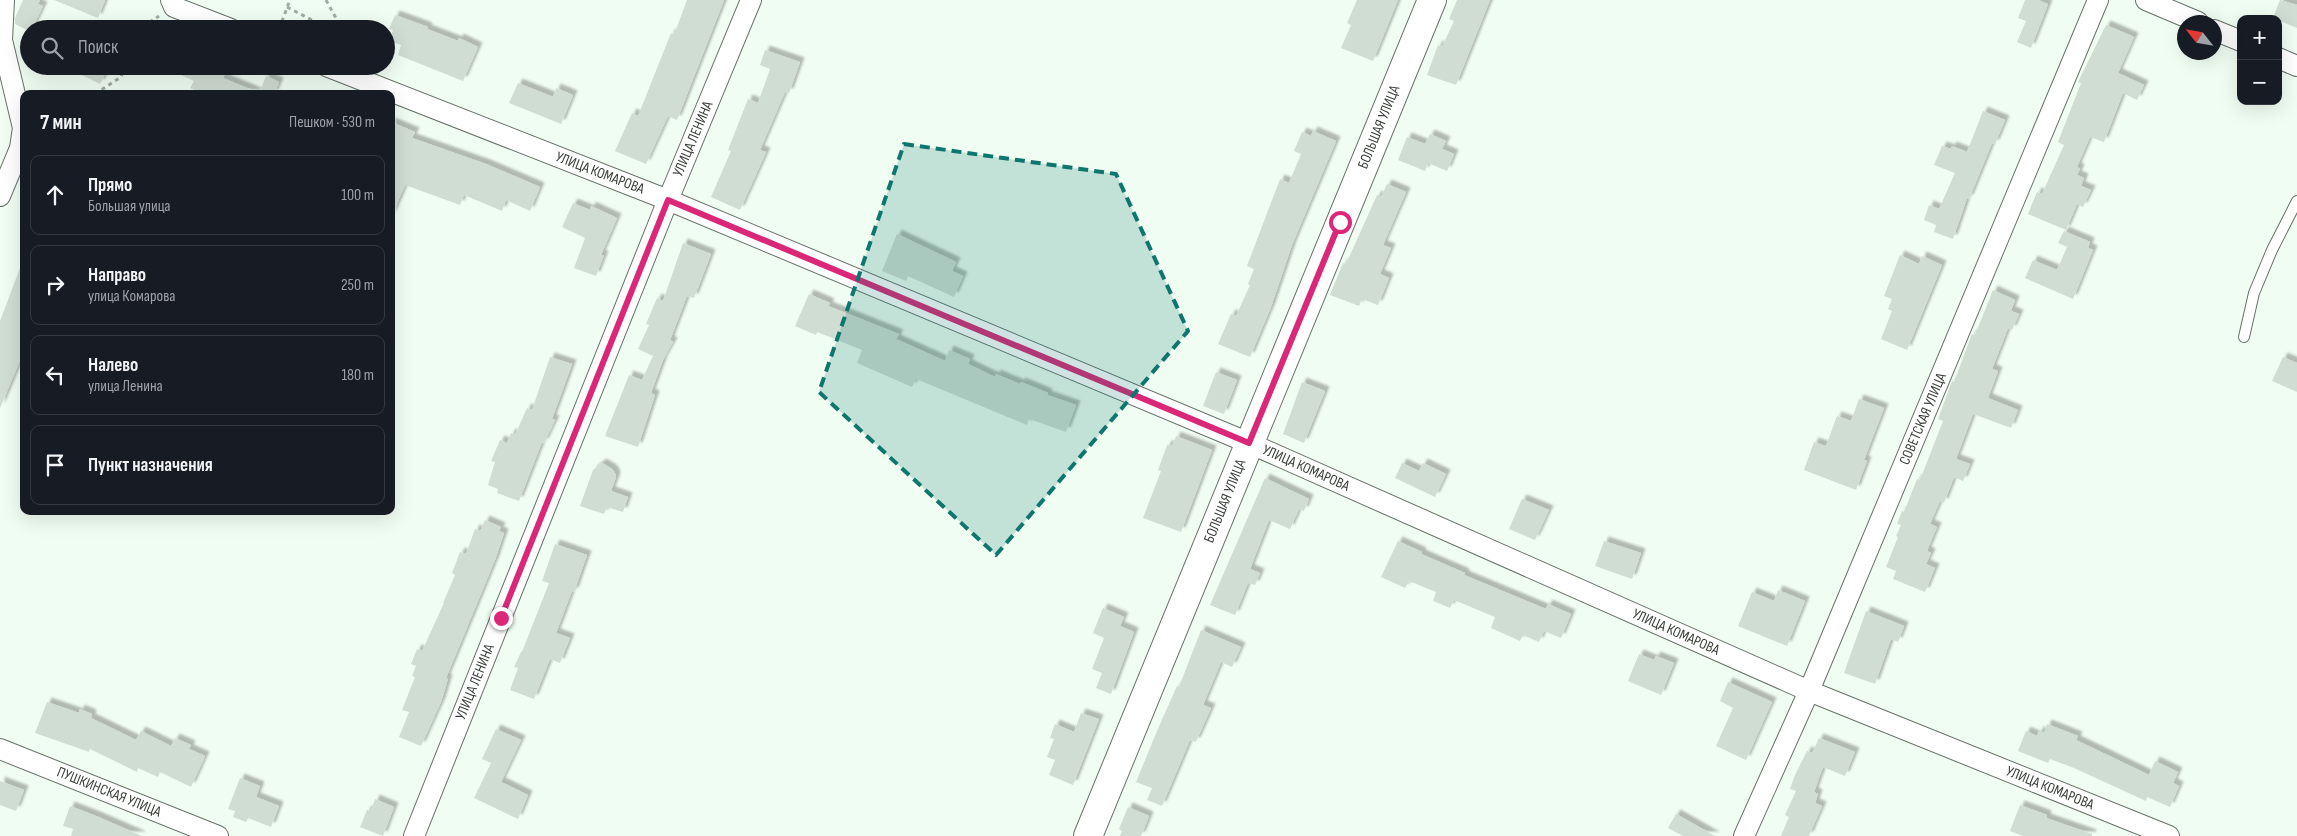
<!DOCTYPE html>
<html lang="ru">
<head>
<meta charset="utf-8">
<style>
  :root { --surface:#171b24; --page:#242831; --text:#f1f3f6; --muted:#9ea1a6; --line:#363941 }
  body { margin:0; font-family:"Sofia Sans Condensed",sans-serif; background:var(--page); color:var(--text) }
  .controls { position:absolute; right:15px; top:15px; display:grid; overflow:hidden; border-radius:10px; box-shadow:0 5px 20px #0002 }
  .controls button { width:45px; height:45px; display:grid; place-items:center; padding:0; border:0; border-bottom:1px solid var(--line); background:var(--surface); color:var(--text); font:25px sans-serif }
  .compass { position:absolute; left:2177px; top:15px; width:45px; height:45px; border-radius:50%; background:var(--surface); box-shadow:0 5px 20px #0002; rotate:301deg }
  .stop { position:absolute; width:15px; height:15px; margin:-11px; border:4px solid #db2777; border-radius:50%; background:#fff }
  .stop.end { background:#db2777; border-color:#fff; box-shadow:0 1px 5px #0008 }
  .list { margin:0; padding:0; list-style:none }
  h2 { display:flex; justify-content:space-between; align-items:center; height:65px; margin:0; padding:0 20px; font-size:21px }
  h2 small { font-size:16px; font-weight:400; color:var(--muted) }
  .list li { display:grid; grid-template-columns:32px 1fr auto; gap:15px; align-items:center; box-sizing:border-box; height:80px; margin:0 10px 10px; padding:0 10px; border:1px solid var(--line); border-radius:10px }
  .list b { display:block; font-size:19px; white-space:nowrap }
  .list p { margin:0; font-size:16px; white-space:nowrap; color:var(--muted) }
  .list em { font-size:16px; font-style:normal; color:var(--muted) }
  .icon { flex:none; width:28px; height:28px; fill:none; stroke:currentColor; stroke-width:2; stroke-linecap:round; stroke-linejoin:round }
  .map { position:relative; flex:none; width:2297px; height:836px; overflow:hidden }
  .search { position:absolute; background:var(--surface); box-shadow:0 5px 20px #0002; left:20px; top:20px; width:375px; height:55px; display:flex; align-items:center; gap:12px; box-sizing:border-box; padding:0 18px; border-radius:28px; color:var(--muted); font-size:19px }
  .panel { position:absolute; background:var(--surface); box-shadow:0 5px 20px #0002; left:20px; top:90px; width:375px; height:425px; border-radius:10px }
  .map>svg:first-child { display:block }
  .building { fill:#d0ddd2; filter:url(#shadow) }
  .lines { fill:none; stroke-linecap:round; stroke-linejoin:round }
  .lane-casing { stroke:#667168; stroke-width:12 }
  .street-casing { stroke:#667168; stroke-width:22 }
  .secondary-casing { stroke:#667168; stroke-width:30 }
  .path { stroke:#a2aca3; stroke-width:3; stroke-dasharray:4 4; stroke-linecap:butt }
  .lane { stroke:#fff; stroke-width:10 }
  .street { stroke:#fff; stroke-width:20 }
  .secondary { stroke:#fff; stroke-width:28 }
  .route { stroke:#db2777; stroke-width:6 }
  .marked { fill:#0f766e; fill-opacity:0.2; stroke:#0f766e; stroke-width:4; stroke-dasharray:10 6; stroke-linejoin:round }
  .labels { text-anchor:middle; dominant-baseline:central; stroke-width:4; stroke-linejoin:round; paint-order:stroke }
  .street-label { font-size:15px; fill:#393e39; stroke:#fff }
</style>
</head>
<body>
<div class="map">
<svg width="2297" height="836" viewBox="0 0 2297 836">
  <defs>
    <filter id="shadow"><feDropShadow dx="4.5" dy="-4.5" stdDeviation="1" flood-color="#0004"/></filter>
  </defs>
  <rect width="100%" height="100%" fill="#f0fdf2"/>
  <g class="building">
    <path d="M23 0H40L38 4 43 6 32 29H29V31L15 24V18Z"/>
    <path d="M54 0H105L98 18Z"/>
    <path d="M687 0H724L677 120 668 116 646 164 615 151 632 113 638 116 671 33 674 35Z"/>
    <path d="M1357 0H1398L1373 61 1341 48 1351 25 1347 23Z"/>
    <path d="M1457 0H1490L1456 85 1427 75 1438 45 1442 47 1454 21 1449 19Z"/>
    <path d="M2025 0H2038L2048 4 2031 48 2017 42 2026 21 2018 18Z"/>
    <path d="M2280 0 2297 5V28L2273 18Z"/>
    <path d="M395 15 428 27 427 29 458 41 459 38 478 47 463 81 398 55 401 45 389 41 393 30 389 29Z"/>
    <path d="M2106 25 2134 37 2118 73 2144 85 2137 100 2123 93 2104 142 2090 137 2077 167 2080 169 2077 175 2084 178 2081 186 2091 190 2083 207 2077 204 2066 230 2028 214 2037 192 2042 194 2064 145 2058 142 2081 83 2078 82Z"/>
    <path d="M765 50 800 62 789 93 785 92 760 150 766 152 740 210 711 197 731 151 728 150 748 99 758 103 770 69 760 65Z"/>
    <path d="M64 66H109L100 84Z"/>
    <path d="M162 66H228L223 78 259 93 266 76 279 82 274 94H203L190 88 194 81Z"/>
    <path d="M518 83 553 97 556 88 573 95 561 124 509 103Z"/>
    <path d="M1983 111 2005 120 1995 144 1992 143 1969 199 1967 198 1953 239 1934 232 1936 225 1924 220 1929 205 1939 209 1955 173 1934 165 1942 146 1951 149 1952 146 1967 152Z"/>
    <path d="M391 122 415 132 412 138 486 164 540 187 530 211 506 200 502 211 464 195 460 205 405 185 391 217Z"/>
    <path d="M1313 131 1336 141 1292 245 1271 307 1250 357 1218 344 1231 314 1236 316 1250 285 1248 284 1254 269 1247 266 1280 179 1289 183 1301 154 1294 151 1302 132 1311 136Z"/>
    <path d="M1430 134 1446 141 1442 149 1454 154 1447 171 1428 163 1425 171 1398 160 1407 137 1425 144Z"/>
    <path d="M1387 184 1406 192 1383 245 1391 248 1380 274 1389 278 1378 305 1362 299 1359 306 1330 295 1343 263 1346 264 1377 195 1381 197Z"/>
    <path d="M573 203 590 210 591 206 617 218 601 255H604L596 276 574 268 585 238 562 227Z"/>
    <path d="M2064 231 2090 242 2088 248 2093 250 2073 299 2025 278 2033 260 2057 270 2067 247 2058 243Z"/>
    <path d="M897 234 956 262 952 271 963 276 954 297 908 276 906 281 882 271Z"/>
    <path d="M683 243 711 254 694 298 687 296 670 340 673 342 663 360 651 393 655 395 638 447 605 436 629 375 642 380 653 356 638 349 649 325 646 324 657 298 663 301Z"/>
    <path d="M1900 255 1919 264 1922 256 1942 265 1907 350 1881 339 1892 311 1888 309 1892 299 1884 296Z"/>
    <path d="M23 260 24 351 0 408V321Z"/>
    <path d="M1993 290 2015 300 2011 311 2019 314 2012 330 2008 328 1992 369 1998 371 1988 398 2018 410 2011 428 1973 414 1956 459 1970 464 1963 481 1954 477 1944 503 1940 501 1930 524 1937 527 1927 551 1931 553 1926 564 1935 568 1925 592 1893 579 1896 571 1886 567 1898 537 1896 536 1901 525 1897 524 1902 511 1904 512 1917 479 1920 480 1943 421 1938 419 1952 381 1954 382 1972 334 1975 335Z"/>
    <path d="M809 294 830 303 828 306 899 334 896 339 945 361 949 350 970 359 968 364 995 377 996 374 1020 384 1021 382 1048 393 1047 395 1076 405 1066 432 1029 419 1027 425 916 379 912 387 857 363 862 350 817 332 816 335 795 326Z"/>
    <path d="M550 357 572 364 552 419 555 420 544 443 542 442 519 501 497 493 498 489 488 485 495 462 491 461 500 440 507 443 511 433 515 435 527 408 532 410Z"/>
    <path d="M2283 357 2297 363V392L2272 381Z"/>
    <path d="M1216 372 1237 380 1224 414 1203 406Z"/>
    <path d="M1302 382 1325 391 1304 443 1283 434Z"/>
    <path d="M1859 399 1884 408 1864 460 1867 461 1856 490 1804 470 1814 442 1826 446 1837 416 1851 421Z"/>
    <path d="M1176 436 1212 450 1181 532 1143 518 1161 471 1158 470 1167 445 1172 446Z"/>
    <path d="M602 463 612 469 615 473 616 477 611 491 628 497 623 512 607 507 604 514 580 506 593 470Z"/>
    <path d="M1402 463 1419 471 1423 463 1446 474 1435 497 1395 478Z"/>
    <path d="M1265 478 1309 499 1304 511 1299 509 1290 529 1269 520 1250 569 1260 573 1255 585 1248 583 1235 615 1210 605Z"/>
    <path d="M1522 499 1549 510 1535 540 1509 529Z"/>
    <path d="M485 520 501 527 499 531 504 533 495 560 446 678 448 679 441 702 421 746 399 737 409 712 402 710 415 677 412 676 416 666 411 664 417 649 422 651 444 603H443L455 575 452 573 460 552 466 554 475 529 480 531Z"/>
    <path d="M1398 541 1422 552 1421 554 1465 573 1464 575 1546 609 1548 604 1571 614 1561 638 1544 631 1539 642 1523 635 1520 641 1491 628 1495 617 1454 600 1450 608 1433 601 1436 592 1409 581 1405 588 1381 577Z"/>
    <path d="M1604 541 1641 553 1632 579 1595 566Z"/>
    <path d="M555 544 587 555 574 592 572 591 556 633 570 638 560 663 550 659 534 699 510 690 518 668 514 667 521 652H522L549 583 542 581Z"/>
    <path d="M1778 590 1805 601 1787 646 1738 626 1752 592 1774 601Z"/>
    <path d="M1103 608 1124 617 1120 626 1134 632 1111 694 1096 688 1102 673 1092 669 1104 638 1093 633Z"/>
    <path d="M1866 611 1904 626 1898 642 1891 639 1875 684 1844 673Z"/>
    <path d="M1201 630 1241 647 1232 667 1221 662 1203 705 1211 708 1196 742 1190 740 1162 806 1147 800 1152 788 1136 782 1157 731 1177 686 1179 687Z"/>
    <path d="M1639 654 1654 660 1656 656 1674 663 1661 695 1628 681Z"/>
    <path d="M1728 682 1772 702 1746 760 1716 746 1733 708 1720 701Z"/>
    <path d="M47 702 79 713 80 709 92 714 91 718 136 740 141 731 171 746 175 738 191 745 189 749 205 756 191 787 160 772 158 777 138 768 137 772 90 749 89 752 35 733Z"/>
    <path d="M1081 713 1099 719 1073 785 1049 775 1055 760 1047 757 1054 739 1050 738 1055 724 1074 732Z"/>
    <path d="M2047 724 2078 736 2076 740 2149 775 2155 761 2178 772 2173 783 2179 786 2170 807 2147 797 2146 801 2074 768 2050 759 2048 763 2018 751 2026 731 2037 736 2039 731 2044 733Z"/>
    <path d="M496 729 521 740 501 782 528 795 518 819 474 798 491 763 482 759Z"/>
    <path d="M1819 738 1855 752 1845 776 1823 767 1814 792 1818 794 1815 803 1822 806 1809 836H1781L1789 817 1785 815 1796 791 1790 789 1795 775 1807 751 1812 753Z"/>
    <path d="M240 778 260 786 256 797 279 806 271 827 248 818 246 822 233 817 235 811 228 809Z"/>
    <path d="M0 781 24 790 16 811 0 805Z"/>
    <path d="M375 799 394 807 383 836 360 827 367 810 371 811Z"/>
    <path d="M2020 805 2047 815 2046 818 2092 834V836H2023L2010 831Z"/>
    <path d="M70 806 96 816 142 836H71L73 829 63 826Z"/>
    <path d="M1128 807 1149 816 1141 836H1120L1122 831 1119 829Z"/>
    <path d="M1676 814 1715 836H1683L1668 828Z"/>
  </g>
  <g class="lines">
    <g class="lane-casing">
      <path id="lane" d="M2244 337 2254 293 2272 250 2297 201"/>
    </g>
    <g class="street-casing">
      <g id="street">
        <path d="M171 0 174 7 231 29"/>
        <path d="M2146 0 2198 22"/>
        <path d="M2214 30 2241 41"/>
        <path d="M2278 58 2297 66"/>
        <path d="M326 66 668 200 1249 443 1809 691 2169 836"/>
        <path d="M0 196 20 148 23 128 2 40 4 0"/>
        <path d="M0 749 218 836"/>
        <path d="M414 836 668 200 751 0"/>
        <path d="M1744 836 1809 691 2098 0"/>
      </g>
    </g>
    <g class="secondary-casing">
      <path id="secondary" d="M1088 836 1432 0"/>
    </g>
    <g class="path">
      <path d="M326 0 342 29"/>
      <path d="M287 7 329 29"/>
      <path d="M145 29 150 22 159 16"/>
      <path d="M279 29 290 0"/>
      <path d="M95 94 121 77 125 66"/>
    </g>
    <use href="#lane" class="lane"/>
    <use href="#street" class="street"/>
    <use href="#secondary" class="secondary"/>
  </g>
  <g class="lines">
    <path class="route" d="M501 618 668 200 1249 443 1340 222"/>
  </g>
  <path class="marked" d="M904 144 1116 174 1188 331 996 555 819 392Z"/>
  <g class="labels">
    <g class="street-label">
      <text transform="translate(1379 127) rotate(-68)">БОЛЬШАЯ УЛИЦА</text>
      <text transform="translate(693 139) rotate(-67)">УЛИЦА ЛЕНИНА</text>
      <text transform="translate(600 173) rotate(21)">УЛИЦА КОМАРОВА</text>
      <text transform="translate(1923 419) rotate(-67)">СОВЕТСКАЯ УЛИЦА</text>
      <text transform="translate(1306 468) rotate(24)">УЛИЦА КОМАРОВА</text>
      <text transform="translate(1225 501) rotate(-68)">БОЛЬШАЯ УЛИЦА</text>
      <text transform="translate(1676 632) rotate(24)">УЛИЦА КОМАРОВА</text>
      <text transform="translate(475 682) rotate(-68)">УЛИЦА ЛЕНИНА</text>
      <text transform="translate(2050 788) rotate(22)">УЛИЦА КОМАРОВА</text>
      <text transform="translate(109 792) rotate(22)">ПУШКИНСКАЯ УЛИЦА</text>
    </g>
  </g>
</svg>
<div class="controls">
<button>+</button>
<button>−</button>
</div>
<svg class="compass" viewBox="-18 -18 36 36"><path d="M0-13l5 13h-10z" fill="#e53935"/><path d="M0 13l5-13h-10z" fill="#9ea1a6"/></svg>
<div class="stop" style="left:1340px;top:222px"></div>
<div class="stop end" style="left:501px;top:618px"></div>
<div class="search"><svg class="icon" aria-label="search" viewBox="0 0 24 24"><circle cx="10" cy="10" r="6"/><path d="M15 15l6 6"/></svg>Поиск</div>
<section class="panel">
<h2>7 мин<small>Пешком · 530 m</small></h2>
<ul class="list">
<li><svg class="icon" aria-label="ahead" viewBox="0 0 24 24"><path d="M12 20V5M6 11l6-6 6 6"/></svg><div><b>Прямо</b><p>Большая улица</p></div><em>100 m</em></li>
<li><svg class="icon" aria-label="right" viewBox="0 0 24 24"><path d="M7 20v-9h11M14 6l5 5-5 5"/></svg><div><b>Направо</b><p>улица Комарова</p></div><em>250 m</em></li>
<li><svg class="icon" aria-label="left" viewBox="0 0 24 24"><path d="M17 20v-9H6M10 6l-5 5 5 5"/></svg><div><b>Налево</b><p>улица Ленина</p></div><em>180 m</em></li>
<li><svg class="icon" aria-label="arrive" viewBox="0 0 24 24"><path d="M6 21V4h12l-3 4 3 4H6"/></svg><div><b>Пункт назначения</b></div></li>
</ul>
</section>
</div>
</body>
</html>
